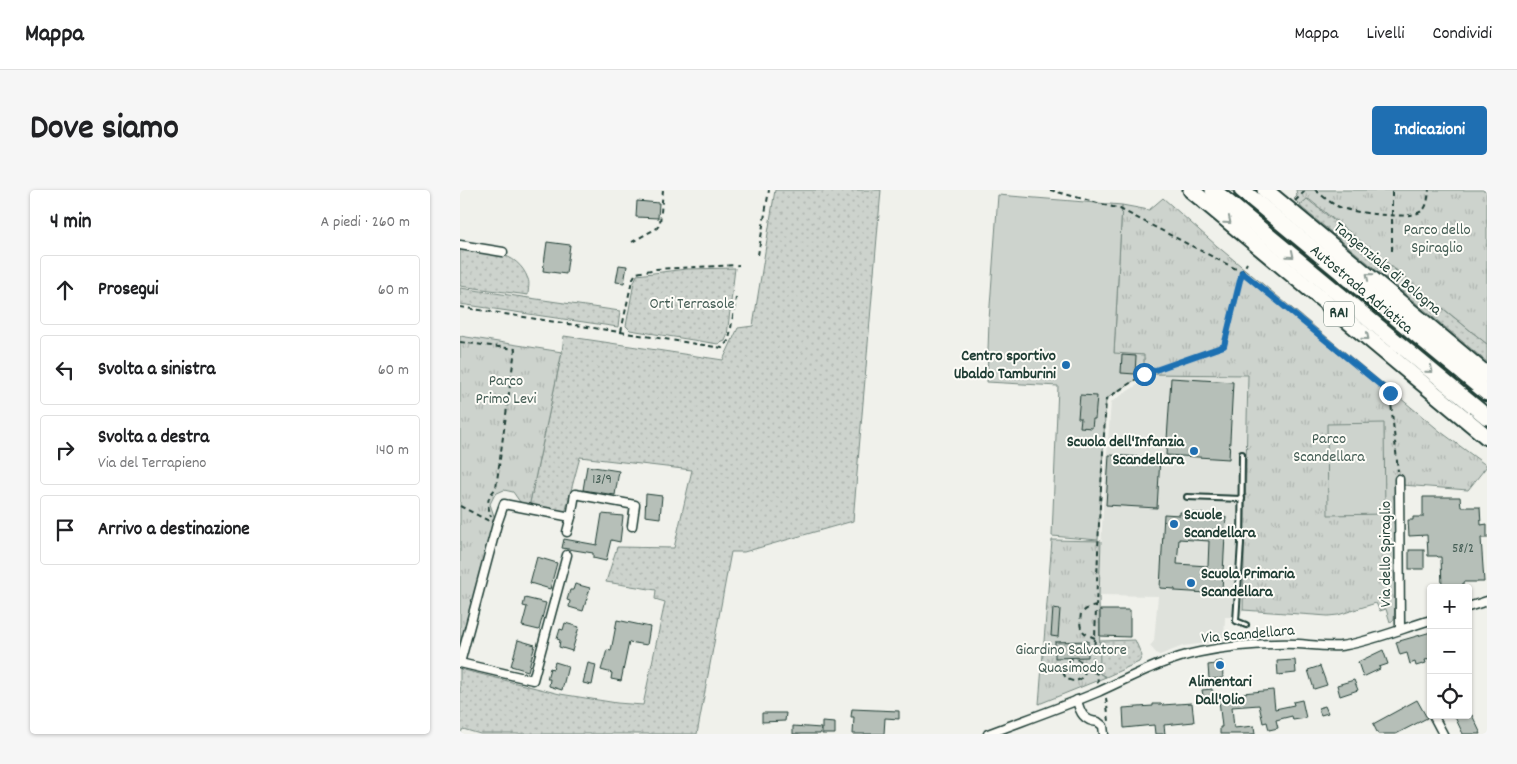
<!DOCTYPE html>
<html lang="it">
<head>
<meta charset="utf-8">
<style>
  :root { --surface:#fff; --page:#f6f6f6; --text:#202124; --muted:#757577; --line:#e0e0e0; --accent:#1f6fb2 }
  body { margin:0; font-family:Dekko,sans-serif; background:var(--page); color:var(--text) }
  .controls { position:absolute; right:15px; bottom:15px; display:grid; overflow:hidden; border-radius:5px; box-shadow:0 1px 4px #0004 }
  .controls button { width:45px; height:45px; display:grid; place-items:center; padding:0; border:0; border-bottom:1px solid var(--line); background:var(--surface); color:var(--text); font:25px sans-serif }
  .stop { position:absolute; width:15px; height:15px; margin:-11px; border:4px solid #1f6fb2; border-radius:50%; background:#fff }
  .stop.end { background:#1f6fb2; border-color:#fff; box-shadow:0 1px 5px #0008 }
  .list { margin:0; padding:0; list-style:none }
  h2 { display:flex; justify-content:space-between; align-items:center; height:65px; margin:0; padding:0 20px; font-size:21px }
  h2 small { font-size:16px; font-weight:400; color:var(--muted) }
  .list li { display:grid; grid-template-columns:32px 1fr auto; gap:15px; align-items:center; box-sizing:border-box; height:70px; margin:0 10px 10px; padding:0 10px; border:1px solid var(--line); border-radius:5px }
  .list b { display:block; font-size:19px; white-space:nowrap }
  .list p { margin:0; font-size:16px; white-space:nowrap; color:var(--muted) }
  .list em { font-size:16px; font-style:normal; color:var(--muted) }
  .icon { flex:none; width:28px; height:28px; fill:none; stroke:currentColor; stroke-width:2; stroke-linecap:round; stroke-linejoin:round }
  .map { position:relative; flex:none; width:1027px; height:544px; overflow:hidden; border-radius:5px }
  header { display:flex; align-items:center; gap:30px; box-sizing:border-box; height:70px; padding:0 25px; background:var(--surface); border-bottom:1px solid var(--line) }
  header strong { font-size:24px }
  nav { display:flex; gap:28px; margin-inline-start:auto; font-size:18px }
  .intro { display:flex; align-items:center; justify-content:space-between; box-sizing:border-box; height:120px; padding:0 30px }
  h1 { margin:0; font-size:35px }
  .button { padding:12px 22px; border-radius:5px; background:var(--accent); color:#fff; font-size:18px; font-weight:700 }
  main { display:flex; gap:30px; padding:0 30px }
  aside { flex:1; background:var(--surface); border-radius:5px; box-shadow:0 1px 4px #0004 }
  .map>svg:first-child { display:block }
  .built { fill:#dfe2dc }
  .grass { fill:url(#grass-dots); stroke:#768880 }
  .park { fill:url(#park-tufts); stroke:#768880 }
  .pitch { fill:#cdd3cd; stroke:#768880 }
  .building { fill:#b6bfb8; stroke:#1f3d34; fill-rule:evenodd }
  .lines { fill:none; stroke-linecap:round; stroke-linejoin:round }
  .service-casing { stroke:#1f3d34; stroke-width:8 }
  .minor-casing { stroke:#1f3d34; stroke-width:11 }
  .motorway-casing { stroke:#1f3d34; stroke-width:19 }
  .path { stroke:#1f3d34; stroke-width:2; stroke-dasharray:5 4; stroke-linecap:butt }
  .service { stroke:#fdfcf7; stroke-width:4 }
  .minor { stroke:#fdfcf7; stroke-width:8 }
  .motorway { stroke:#fdfcf7; stroke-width:15 }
  .oneway { stroke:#8e9c96 }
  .route { stroke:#1f6fb2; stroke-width:6 }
  .poi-dot { fill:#1f6fb2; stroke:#fdfcf7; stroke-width:2 }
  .labels { text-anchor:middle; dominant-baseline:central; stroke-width:4; stroke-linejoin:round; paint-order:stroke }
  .number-label { font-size:14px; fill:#455e55 }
  .shield { fill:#fdfcf7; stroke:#62766e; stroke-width:1 }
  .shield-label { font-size:15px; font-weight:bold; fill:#1f3d34 }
  .park-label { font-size:16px; fill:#425b53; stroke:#fdfcf7 }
  .street-label { font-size:16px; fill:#1f3d34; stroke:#fdfcf7 }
  .poi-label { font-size:16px; font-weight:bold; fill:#1f3d34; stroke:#fdfcf7; text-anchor:end }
</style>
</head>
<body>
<header>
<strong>Mappa</strong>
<nav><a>Mappa</a><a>Livelli</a><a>Condividi</a></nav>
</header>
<div class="intro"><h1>Dove siamo</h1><a class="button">Indicazioni</a></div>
<main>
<aside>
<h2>4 min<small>A piedi · 260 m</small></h2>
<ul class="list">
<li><svg class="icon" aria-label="ahead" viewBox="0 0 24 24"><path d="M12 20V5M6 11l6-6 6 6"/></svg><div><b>Prosegui</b></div><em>60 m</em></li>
<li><svg class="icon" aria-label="left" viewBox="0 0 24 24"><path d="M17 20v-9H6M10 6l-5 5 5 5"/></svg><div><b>Svolta a sinistra</b></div><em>60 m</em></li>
<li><svg class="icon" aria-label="right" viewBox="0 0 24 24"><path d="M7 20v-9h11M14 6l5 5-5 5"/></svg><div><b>Svolta a destra</b><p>Via del Terrapieno</p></div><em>140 m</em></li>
<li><svg class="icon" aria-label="arrive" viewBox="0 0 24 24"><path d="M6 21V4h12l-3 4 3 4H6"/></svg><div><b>Arrivo a destinazione</b></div></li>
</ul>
</aside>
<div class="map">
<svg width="1027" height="544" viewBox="0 0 1027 544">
  <defs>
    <pattern id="grass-dots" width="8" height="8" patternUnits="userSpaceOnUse" patternTransform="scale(1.25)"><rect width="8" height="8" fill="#cdd3cd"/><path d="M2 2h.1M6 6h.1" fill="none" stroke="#b0b6b1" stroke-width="1.8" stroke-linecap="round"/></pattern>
    <pattern id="park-tufts" width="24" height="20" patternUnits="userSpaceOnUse" patternTransform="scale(1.25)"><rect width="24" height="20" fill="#cdd3cd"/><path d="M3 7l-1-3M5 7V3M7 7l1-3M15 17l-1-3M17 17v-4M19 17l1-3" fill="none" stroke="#b0b6b1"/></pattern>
  </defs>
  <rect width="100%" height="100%" fill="#f0f1eb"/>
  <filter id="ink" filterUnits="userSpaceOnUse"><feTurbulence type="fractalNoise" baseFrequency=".02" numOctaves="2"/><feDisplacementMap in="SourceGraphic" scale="10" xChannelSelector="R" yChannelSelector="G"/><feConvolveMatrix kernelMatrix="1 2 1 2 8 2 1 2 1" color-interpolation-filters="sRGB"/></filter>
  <g filter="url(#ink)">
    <path class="built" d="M694 184 788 185 783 420 780 427H765L764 451 723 456 700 465 697 464 690 456 694 451 698 406 639 405 643 316 651 212Z"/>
    <g class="grass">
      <path d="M315 0H421L393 331 284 362H271L237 544H20L3 539 0 544V479L100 504 157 513 183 515 205 412 195 409 196 400 146 392 157 357 214 358 232 280 120 267 105 323 69 317 102 162 104 146 263 170 278 138 293 136Z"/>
      <path d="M847 9 1027 154V172L841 17 840 15Z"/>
      <path d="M0 59C26 62 57 59 68 89 70 93 68 100 68 105L0 96Z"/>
      <path d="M275 78 267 146 265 151 258 154 170 140 166 136 174 92 177 85 226 79Z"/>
      <path d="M0 98 160 121 158 137 0 114Z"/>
      <path d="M675 450 682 466 679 472 646 487 634 480 640 462V451Z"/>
    </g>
    <g class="park">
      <path d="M836 0H1027V154L850 10 847 9 840 15 834 9 837 6Z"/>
      <path d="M703 8 757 56 981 242 1027 276 1008 300 942 295 934 430 930 432 926 419 920 421 916 413 878 425 868 426 783 420 788 185 684 184 683 165 654 164 662 15 689 20Z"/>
      <path d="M0 146 102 162 69 317 60 312 53 302 44 300 35 304 30 314 35 329 0 459Z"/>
      <path d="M592 350 641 351 639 405 640 484 646 487 579 514Z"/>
    </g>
    <g class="pitch">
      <path d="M538 5 662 15 654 163 684 165V184L646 209 638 350 592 346 598 196 527 192 529 130Z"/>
      <path d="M924 233 925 324 868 325 867 234Z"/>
    </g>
    <g class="building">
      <path d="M177 11 199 13 198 28 176 27Z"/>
      <path d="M87 52 110 55 106 84 83 81Z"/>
      <path d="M159 75 167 76 164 93 156 92Z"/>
      <path d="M662 165 676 166 675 184 661 183Z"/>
      <path d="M711 188 773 192 769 269 706 265Z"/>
      <path d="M620 205 637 206 635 229H633L632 238 620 237 621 228H618Z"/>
      <path d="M649 265 700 268 697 318 646 315Z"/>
      <path d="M127 276 159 281 155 305 123 300Z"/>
      <path d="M186 304 202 306 200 328 185 326Z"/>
      <path d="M963 307H1000L1001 317H1020L1021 335 1027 334V348H1021L1024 392H1003V398H982L981 367H978L977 366H968L967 345 949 346 948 330H953V327H963Z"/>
      <path d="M720 322 751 324V326L766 327 762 401 747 400V403L715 401V399L700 398 704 324 720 325ZM719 349 749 351 748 376 717 374Z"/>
      <path d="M142 324 163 326 160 352 151 350 146 371 133 368V363L102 358 104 349 137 355Z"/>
      <rect x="949" y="360" width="15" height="19"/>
      <path d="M77 367 97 373 90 399 70 393Z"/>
      <path d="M115 394 130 398 123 421 109 417 110 411 107 410 110 400H113Z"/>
      <path d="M65 408 86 413 79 440 62 436 67 417 63 416Z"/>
      <path d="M593 418 600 419 598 447 591 446Z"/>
      <path d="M640 420H670V447L640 446Z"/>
      <path d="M157 430 190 437 187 455 169 452 161 491 151 489 152 483 141 480 147 460 151 461Z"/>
      <path d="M105 433 119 437 112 461 99 457 100 450 97 449 100 439 103 440Z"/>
      <path d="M971 442V463L969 464 971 469 965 470 966 473 956 476 955 472 950 474 947 463 940 465 936 452Z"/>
      <path d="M58 450 75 455 68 481 51 476Z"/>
      <path d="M628 451V467L595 468V452Z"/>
      <path d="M923 460 928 474 919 477 920 479 903 487 898 472Z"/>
      <path d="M835 470 836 483 818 485 817 471Z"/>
      <path d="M762 471 763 488 749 489 748 475 755 474V472Z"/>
      <path d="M95 472 108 476 102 500 89 496 90 489H87L90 478 93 479Z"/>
      <path d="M128 473 136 475 132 495 123 493Z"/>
      <path d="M860 476 867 495 854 499 848 480Z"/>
      <path d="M894 490 898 500 880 506 877 495Z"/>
      <path d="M752 499 754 510 744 511 742 500Z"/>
      <path d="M813 500 815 519 834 515 833 512 842 510 846 528 833 530 832 526 816 530 818 538 809 540 807 532 803 533 799 515 772 517 774 538 794 536 795 544H760V537H762L759 510 784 507 783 503Z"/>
      <path d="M957 510 967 528 936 544H918L913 534Z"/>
      <path d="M732 513 734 532 704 535 705 544H695L694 535 664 538 663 518 693 516V514H702V515Z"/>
      <path d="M865 516 868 523 861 525 858 518Z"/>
      <path d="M392 519 439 521V529L425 528 424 544H393L394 527H391Z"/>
      <path d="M302 523H326L325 531 302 532Z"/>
      <path d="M994 525H1012L1021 544H1003Z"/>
      <path d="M362 532 375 533V544H362Z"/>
      <path d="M333 536 361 538 360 544H333Z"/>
    </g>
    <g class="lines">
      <g class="service-casing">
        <g id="service">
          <path d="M782 264 781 353 776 431 786 435"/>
          <path d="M727 307 782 309"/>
        </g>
      </g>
      <g class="minor-casing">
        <g id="minor">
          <path d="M0 55 43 62"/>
          <path d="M939 289 940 439"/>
          <path d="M107 342 111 327"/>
          <path d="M1008 417 1027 411"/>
          <path d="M0 473 37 334 44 314 111 327 115 304 175 315 172 336"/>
          <path d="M0 473 73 490 107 365"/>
          <path d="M617 510C620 523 624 531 638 532L643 536 644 544"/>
          <path d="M973 525 983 544"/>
          <path d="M528 544C565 530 602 517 638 502 671 487 704 469 740 462 772 456 806 453 838 454 852 455 866 457 880 456 907 453 943 438 971 430"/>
        </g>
      </g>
      <g class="motorway-casing">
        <g id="motorway">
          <path d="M731 0 1027 247"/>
          <path d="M753 0 1027 227"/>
          <path d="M782 0 1027 203"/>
          <path d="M805 0 1027 185"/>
        </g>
      </g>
      <g class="path">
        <path d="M590 0 660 19 782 82 930 203 938 281"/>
        <path d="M855 0C862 5 869 12 877 16 890 23 935 27 950 25 955 24 960 23 964 19 968 14 968 6 969 0"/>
        <path d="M835 11 846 0"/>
        <path d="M172 52 197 38 200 33 203 0"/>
        <path d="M932 61V0"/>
        <path d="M298 65 309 0"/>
        <path d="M0 117 262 158 269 150 276 108"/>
        <path d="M161 142 172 90 176 83 196 79 279 75"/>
        <path d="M0 152 55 159 36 298C26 309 27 313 31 327"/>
        <path d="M0 316 29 331"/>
        <path d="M635 448C620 442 619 439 621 423L628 418 636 416"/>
        <circle cx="614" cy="480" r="11"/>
        <path d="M626 476 637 484 638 492 637 493"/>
        <path d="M632 481 635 448 639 333 646 209 684 184 764 156 782 82 787 73"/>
        <path d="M646 508 649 531"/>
      </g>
      <use href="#service" class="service"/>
      <use href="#minor" class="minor"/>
      <use href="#motorway" class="motorway"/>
    </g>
    <defs><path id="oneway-chevron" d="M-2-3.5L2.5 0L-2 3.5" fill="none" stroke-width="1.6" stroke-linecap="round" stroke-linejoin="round" transform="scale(1.25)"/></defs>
    <g class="oneway">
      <use href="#oneway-chevron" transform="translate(768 31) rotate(40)"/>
      <use href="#oneway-chevron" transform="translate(831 65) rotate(40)"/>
      <use href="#oneway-chevron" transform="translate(909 86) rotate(-140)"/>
      <use href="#oneway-chevron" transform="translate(906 147) rotate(40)"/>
      <use href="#oneway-chevron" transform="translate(970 180) rotate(40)"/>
    </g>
  </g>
  <g class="lines" filter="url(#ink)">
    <path class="route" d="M684 184 764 156 782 82 930 203"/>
  </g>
  <g class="poi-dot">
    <circle cx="606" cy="175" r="5"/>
    <circle cx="734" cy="261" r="5"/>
    <circle cx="714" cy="334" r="5"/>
    <circle cx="731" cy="393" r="5"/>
    <circle cx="760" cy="475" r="5"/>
  </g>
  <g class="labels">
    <g class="number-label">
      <text x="142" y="290">13/9</text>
      <text x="1003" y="359">58/2</text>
    </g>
    <rect class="shield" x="864" y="111.5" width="30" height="25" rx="4"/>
    <g class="shield-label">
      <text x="879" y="124">RA1</text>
    </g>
    <g class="park-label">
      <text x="977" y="40">Parco dello<tspan x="977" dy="18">Spiraglio</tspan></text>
      <text x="232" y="114">Orti Terrasole</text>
      <text x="46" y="191">Parco<tspan x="46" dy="18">Primo Levi</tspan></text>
      <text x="869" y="249">Parco<tspan x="869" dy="18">Scandellara</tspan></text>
      <text x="611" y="460">Giardino Salvatore<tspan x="611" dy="18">Quasimodo</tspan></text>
    </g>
    <g class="street-label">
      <text transform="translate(927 79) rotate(40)">Tangenziale di Bologna</text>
      <text transform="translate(901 100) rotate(40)">Autostrada Adriatica</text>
      <text transform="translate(926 364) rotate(-90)">Via dello Spiraglio</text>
      <text transform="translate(788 445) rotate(-5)">Via Scandellara</text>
    </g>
    <g class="poi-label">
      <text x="596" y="166">Centro sportivo<tspan x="596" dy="18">Ubaldo Tamburini</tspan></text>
      <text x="724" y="252">Scuola dell'Infanzia<tspan x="724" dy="18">Scandellara</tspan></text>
      <text x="724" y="325" text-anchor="start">Scuole<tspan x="724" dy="18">Scandellara</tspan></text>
      <text x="741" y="384" text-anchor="start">Scuola Primaria<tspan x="741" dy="18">Scandellara</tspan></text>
      <text x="760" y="492" text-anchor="middle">Alimentari<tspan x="760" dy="18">Dall'Olio</tspan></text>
    </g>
  </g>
</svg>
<div class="controls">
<button>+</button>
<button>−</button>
<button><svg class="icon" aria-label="locate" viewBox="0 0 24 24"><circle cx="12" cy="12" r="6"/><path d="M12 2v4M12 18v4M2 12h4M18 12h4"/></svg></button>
</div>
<div class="stop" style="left:684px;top:184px"></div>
<div class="stop end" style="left:930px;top:203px"></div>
</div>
</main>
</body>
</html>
